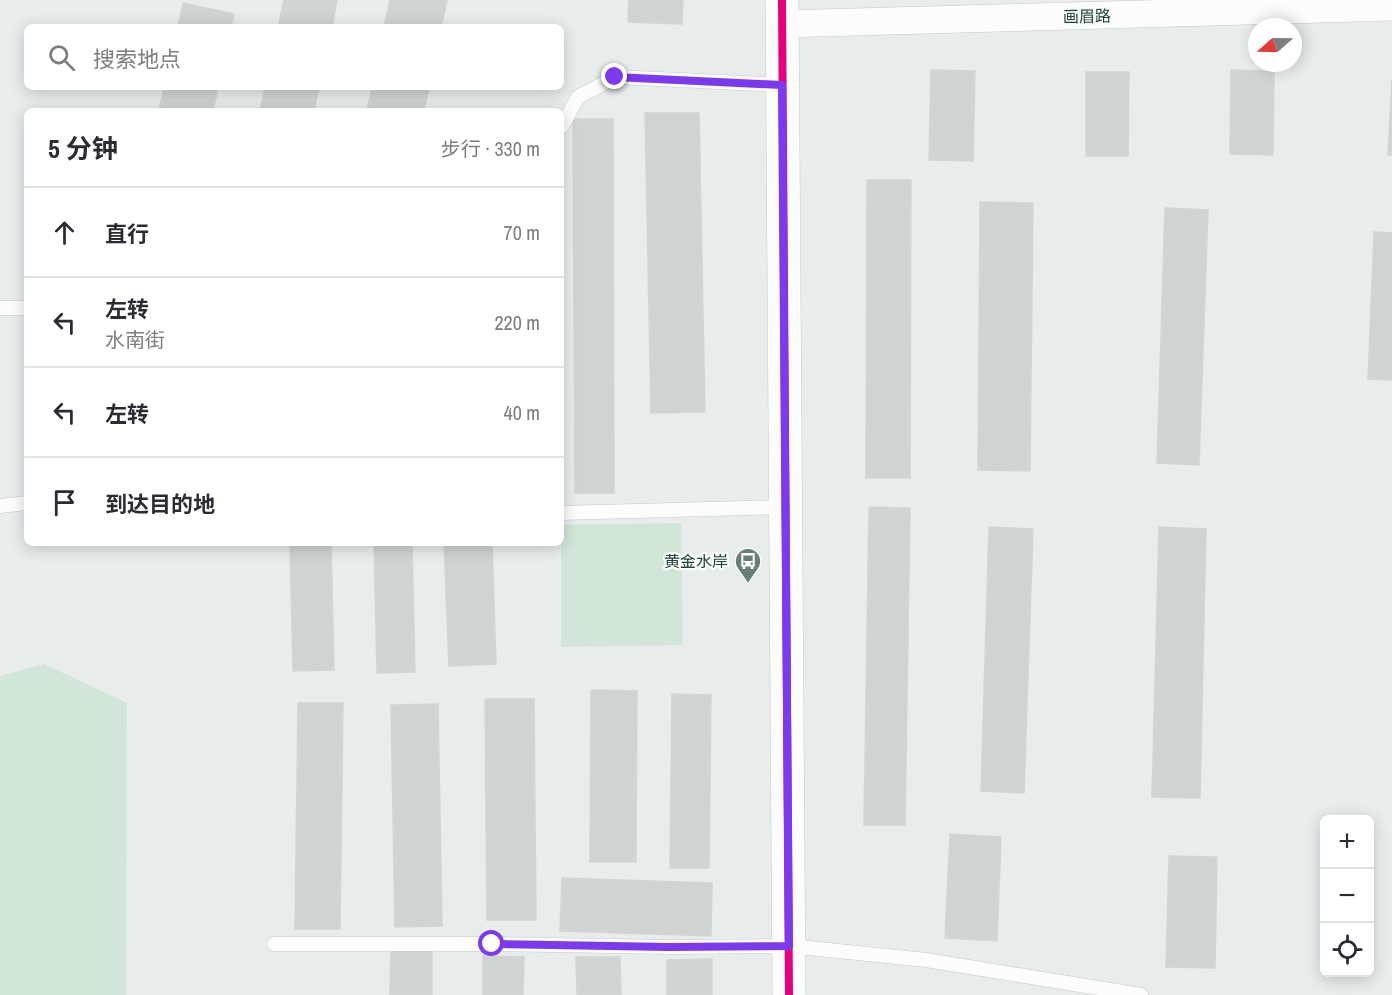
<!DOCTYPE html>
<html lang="zh">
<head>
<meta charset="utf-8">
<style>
  :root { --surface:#fff; --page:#f7f7f7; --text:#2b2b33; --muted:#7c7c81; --line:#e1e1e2 }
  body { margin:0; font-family:"Archivo Narrow","Noto Sans SC",sans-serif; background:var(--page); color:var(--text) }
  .controls { position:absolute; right:18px; bottom:18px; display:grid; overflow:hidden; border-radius:9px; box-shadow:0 3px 15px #0003 }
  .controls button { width:54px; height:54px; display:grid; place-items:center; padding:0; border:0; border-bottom:2px solid var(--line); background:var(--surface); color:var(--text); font:30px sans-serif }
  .compass { position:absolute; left:1248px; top:18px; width:54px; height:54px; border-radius:50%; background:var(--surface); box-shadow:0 3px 15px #0003; rotate:250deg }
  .stop { position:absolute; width:18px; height:18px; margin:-14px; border:4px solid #7c3aed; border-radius:50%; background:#fff }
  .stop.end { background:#7c3aed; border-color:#fff; box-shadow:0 2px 6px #0008 }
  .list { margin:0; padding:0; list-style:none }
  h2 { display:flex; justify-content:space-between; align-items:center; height:78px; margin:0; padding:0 24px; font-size:26px }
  h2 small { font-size:20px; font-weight:400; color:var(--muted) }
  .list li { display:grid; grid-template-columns:39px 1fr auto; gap:18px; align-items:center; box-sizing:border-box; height:90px; padding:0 24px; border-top:2px solid var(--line) }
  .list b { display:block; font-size:22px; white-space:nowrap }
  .list p { margin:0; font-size:20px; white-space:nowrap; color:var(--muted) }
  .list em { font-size:20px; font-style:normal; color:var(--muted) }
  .icon { flex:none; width:33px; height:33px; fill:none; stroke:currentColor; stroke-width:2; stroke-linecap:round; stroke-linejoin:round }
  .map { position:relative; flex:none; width:1392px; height:995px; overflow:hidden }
  .search { position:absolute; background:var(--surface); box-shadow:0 3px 15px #0003; left:24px; top:24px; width:540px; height:66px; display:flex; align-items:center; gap:15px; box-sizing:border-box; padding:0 21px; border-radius:9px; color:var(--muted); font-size:22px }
  .panel { position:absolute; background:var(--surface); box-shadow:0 3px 15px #0003; left:24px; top:108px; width:540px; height:438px; border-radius:9px }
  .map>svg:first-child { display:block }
  .green { fill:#d1e6d8 }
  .building { fill:#cfd4d2; stroke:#d1d6d4; stroke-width:1.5 }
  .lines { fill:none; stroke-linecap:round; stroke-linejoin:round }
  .service-casing { stroke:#c5cac8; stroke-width:15 }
  .minor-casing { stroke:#c5cac8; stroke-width:28 }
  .tertiary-casing { stroke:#c5cac8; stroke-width:34 }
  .service { stroke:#fcfcfc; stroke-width:14 }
  .minor { stroke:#fcfcfc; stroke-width:27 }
  .tertiary { stroke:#fcfcfc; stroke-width:33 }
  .bus-1-casing { stroke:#f7fbf9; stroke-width:12 }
  .bus-1 { stroke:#e5007d; stroke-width:8 }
  .route { stroke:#7c3aed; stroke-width:8 }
  .labels { text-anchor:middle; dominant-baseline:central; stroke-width:4.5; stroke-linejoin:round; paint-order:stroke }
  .street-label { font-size:16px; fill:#24423a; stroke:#f7fbf9 }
  .poi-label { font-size:16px; fill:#24423a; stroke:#f7fbf9; text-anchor:end }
</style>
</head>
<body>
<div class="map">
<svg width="1392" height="995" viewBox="0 0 1392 995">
  <rect width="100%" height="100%" fill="#e8edeb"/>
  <g class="green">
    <path d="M681 523 683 645 561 647V525Z"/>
    <path d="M44 664 127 703 126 995H0V676Z"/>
  </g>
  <g class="building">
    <path d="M284 0H337L332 27H278Z"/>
    <path d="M390 0H447L441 27H384Z"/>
    <path d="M629 0H683L682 24 628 22Z"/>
    <path d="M183 3 234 14 231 27H178Z"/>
    <path d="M931 70 975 71 973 161 929 160Z"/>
    <path d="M1231 70 1274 71 1273 155 1230 154Z"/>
    <path d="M1086 72H1129L1128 156H1086Z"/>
    <path d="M1392 79V155H1388Z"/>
    <path d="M164 87H218L213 111H159Z"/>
    <path d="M265 87H319L314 111H260Z"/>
    <path d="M372 87H429L424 111H367Z"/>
    <path d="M645 113H699L705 412 651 413Z"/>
    <path d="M573 119H613L614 493H575Z"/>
    <path d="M867 180H911L910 478H866Z"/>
    <path d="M980 202 1033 203 1030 471 978 470Z"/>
    <path d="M1165 208 1208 210 1199 465 1157 463Z"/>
    <path d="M1374 232 1392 233V380L1368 379Z"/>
    <path d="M869 507 910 508 905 825H864Z"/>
    <path d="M989 527 1033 529 1024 793 981 791Z"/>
    <path d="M1159 527 1206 529 1200 798 1152 797Z"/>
    <path d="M290 543H331L334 670 293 671Z"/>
    <path d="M374 543H412L415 672 377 673Z"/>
    <path d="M444 543H492L496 664 449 666Z"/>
    <path d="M591 690 637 691 636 862H590Z"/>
    <path d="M672 694 711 695 709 868H670Z"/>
    <path d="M485 699H534L536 920H487Z"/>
    <path d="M298 703H343L340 929H295Z"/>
    <path d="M438 704 442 926 395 927 391 705Z"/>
    <path d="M950 834 1001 837 997 941 945 938Z"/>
    <path d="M1169 856 1217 857 1215 968 1166 967Z"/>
    <path d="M562 878 712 883 711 936 560 931Z"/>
    <path d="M391 949H432V995H390Z"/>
    <path d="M483 956 524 957 523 995H483Z"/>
    <path d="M576 957H620L621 995H577Z"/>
    <path d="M712 959V995H667V960Z"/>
  </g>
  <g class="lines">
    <g class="service-casing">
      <g id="service">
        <path d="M561 128 578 97 616 77 782 85"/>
        <path d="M0 308H27"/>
        <path d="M0 506 27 503"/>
        <path d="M561 513 785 507"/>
        <path d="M274 944H492L668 947 789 946 926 960 1141 995"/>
      </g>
    </g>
    <g class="minor-casing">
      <path id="minor" d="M781 24 1392 7"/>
    </g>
    <g class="tertiary-casing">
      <path id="tertiary" d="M782 0 789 995"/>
    </g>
    <use href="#service" class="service"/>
    <use href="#minor" class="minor"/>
    <use href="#tertiary" class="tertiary"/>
    <g class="bus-1-casing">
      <path id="bus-1" d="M782 0 789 995"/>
    </g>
    <use href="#bus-1" class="bus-1"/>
  </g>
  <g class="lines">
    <path class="route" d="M492 944 668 947 789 946 782 85 615 77"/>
  </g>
  <defs>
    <g id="bus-pin" transform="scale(1.35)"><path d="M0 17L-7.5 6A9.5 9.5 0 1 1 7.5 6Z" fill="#697e78" stroke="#f7fbf9"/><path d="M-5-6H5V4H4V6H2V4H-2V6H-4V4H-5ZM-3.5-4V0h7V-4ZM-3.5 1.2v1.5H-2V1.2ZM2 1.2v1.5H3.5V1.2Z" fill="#fff"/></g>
  </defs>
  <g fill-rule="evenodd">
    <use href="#bus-pin" x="748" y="561"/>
  </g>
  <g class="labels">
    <g class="street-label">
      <text transform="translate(1087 16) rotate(-1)">画眉路</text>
    </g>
    <g class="poi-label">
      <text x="728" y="561">黄金水岸</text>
    </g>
  </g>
</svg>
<div class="controls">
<button>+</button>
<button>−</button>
<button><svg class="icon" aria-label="locate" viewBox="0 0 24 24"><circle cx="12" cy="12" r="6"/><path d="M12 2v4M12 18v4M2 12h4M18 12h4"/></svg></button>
</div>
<svg class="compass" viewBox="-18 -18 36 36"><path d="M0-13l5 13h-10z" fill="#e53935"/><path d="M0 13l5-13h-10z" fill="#7c7c81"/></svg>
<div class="stop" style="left:492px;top:944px"></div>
<div class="stop end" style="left:615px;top:77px"></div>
<div class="search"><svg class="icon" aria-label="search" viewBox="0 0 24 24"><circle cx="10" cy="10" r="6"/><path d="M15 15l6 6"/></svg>搜索地点</div>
<section class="panel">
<h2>5 分钟<small>步行 · 330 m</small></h2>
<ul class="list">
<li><svg class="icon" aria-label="ahead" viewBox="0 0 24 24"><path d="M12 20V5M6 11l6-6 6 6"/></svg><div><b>直行</b></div><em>70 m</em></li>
<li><svg class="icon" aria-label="left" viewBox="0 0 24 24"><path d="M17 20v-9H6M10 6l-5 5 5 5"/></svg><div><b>左转</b><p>水南街</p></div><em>220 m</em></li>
<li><svg class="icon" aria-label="left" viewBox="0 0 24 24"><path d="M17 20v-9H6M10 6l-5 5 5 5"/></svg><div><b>左转</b></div><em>40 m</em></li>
<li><svg class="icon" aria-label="arrive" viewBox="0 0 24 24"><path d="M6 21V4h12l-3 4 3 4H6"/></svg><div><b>到达目的地</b></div></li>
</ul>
</section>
</div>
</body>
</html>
